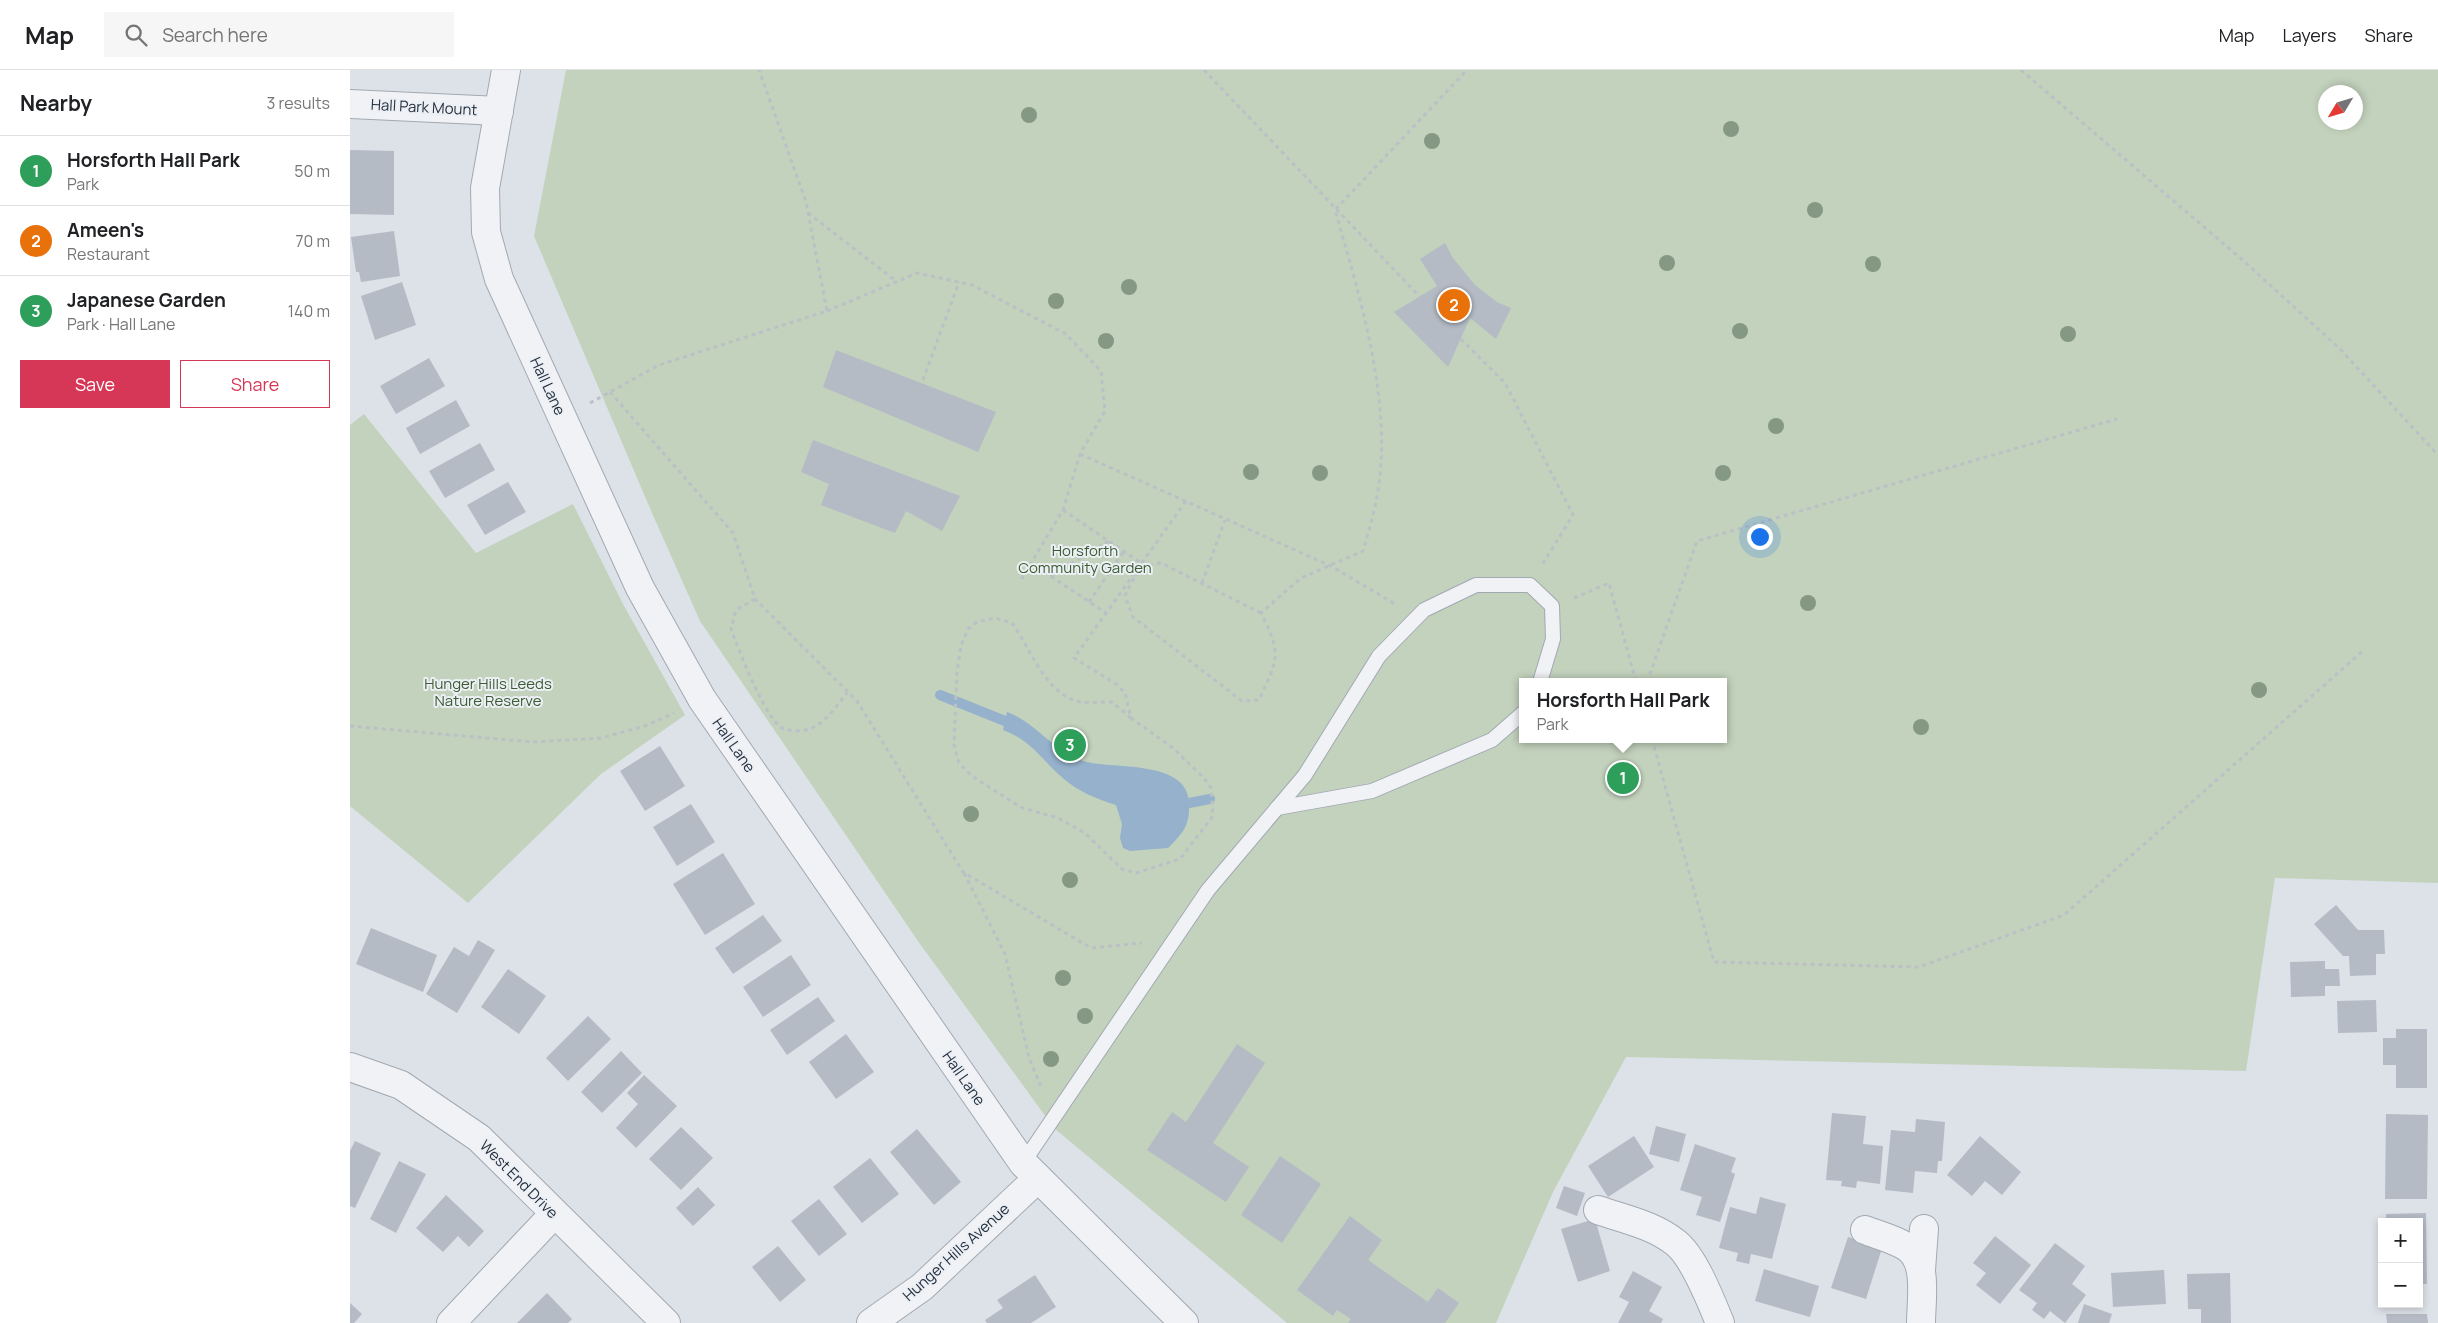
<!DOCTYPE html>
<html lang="en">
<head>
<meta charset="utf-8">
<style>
  :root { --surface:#fff; --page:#f6f6f6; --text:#202124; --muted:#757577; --line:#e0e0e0; --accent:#d73757 }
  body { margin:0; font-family:Manrope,sans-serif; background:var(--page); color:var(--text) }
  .controls { position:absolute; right:15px; bottom:15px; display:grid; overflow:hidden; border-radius:0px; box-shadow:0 2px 8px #0003 }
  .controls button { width:45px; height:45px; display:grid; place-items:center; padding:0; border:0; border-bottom:1px solid var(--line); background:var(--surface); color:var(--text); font:25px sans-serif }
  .compass { position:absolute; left:1968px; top:15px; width:45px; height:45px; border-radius:50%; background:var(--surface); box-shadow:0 2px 8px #0003; rotate:232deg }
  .you { position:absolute; left:1409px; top:466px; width:18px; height:18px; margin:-12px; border:4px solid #fff; border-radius:50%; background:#1a73e8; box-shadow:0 0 0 8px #1a73e833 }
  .badge { display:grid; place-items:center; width:32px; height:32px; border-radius:50%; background:var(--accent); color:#fff; font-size:16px; font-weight:700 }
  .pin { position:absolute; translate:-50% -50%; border:2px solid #fff; box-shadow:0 1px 5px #0006 }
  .popup { position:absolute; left:1169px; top:608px; width:208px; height:65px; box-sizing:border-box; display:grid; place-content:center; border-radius:0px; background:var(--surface); filter:drop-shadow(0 1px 4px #0005); font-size:16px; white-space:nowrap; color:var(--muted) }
  .popup b { font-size:19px; color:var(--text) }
  .popup::after { content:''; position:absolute; left:50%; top:100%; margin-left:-10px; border:10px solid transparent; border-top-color:var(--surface) }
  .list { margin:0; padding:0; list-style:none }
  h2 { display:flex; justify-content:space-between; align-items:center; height:65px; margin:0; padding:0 20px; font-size:21px }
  h2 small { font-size:16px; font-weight:400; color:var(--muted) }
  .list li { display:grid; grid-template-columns:32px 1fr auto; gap:15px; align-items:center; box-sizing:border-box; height:70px; padding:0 20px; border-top:1px solid var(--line) }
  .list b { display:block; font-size:19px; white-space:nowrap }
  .list p { margin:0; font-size:16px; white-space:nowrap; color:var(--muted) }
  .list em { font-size:16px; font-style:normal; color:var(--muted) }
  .actions { display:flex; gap:10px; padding:15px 20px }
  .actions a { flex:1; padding:11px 0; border:1px solid var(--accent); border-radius:0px; text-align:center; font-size:18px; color:var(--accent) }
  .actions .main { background:var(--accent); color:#fff }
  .icon { flex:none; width:28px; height:28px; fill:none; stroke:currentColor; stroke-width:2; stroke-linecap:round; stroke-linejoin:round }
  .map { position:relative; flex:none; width:2088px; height:1253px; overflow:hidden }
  header { display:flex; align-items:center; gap:30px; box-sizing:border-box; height:70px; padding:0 25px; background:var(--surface); border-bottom:1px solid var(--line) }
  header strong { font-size:24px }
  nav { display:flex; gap:28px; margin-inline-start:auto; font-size:18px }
  .search { width:350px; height:45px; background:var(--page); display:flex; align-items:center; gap:12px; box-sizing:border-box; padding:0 18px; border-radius:0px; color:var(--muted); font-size:19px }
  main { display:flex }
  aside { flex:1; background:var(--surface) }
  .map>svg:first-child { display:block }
  .green { fill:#c3d2bd; fill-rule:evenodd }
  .water { fill:#95b1cb }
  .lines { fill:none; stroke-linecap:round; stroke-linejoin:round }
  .stream { stroke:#95b1cb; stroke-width:10 }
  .building { fill:#b4bbc5 }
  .lane-casing { stroke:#a2a9b2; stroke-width:16 }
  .street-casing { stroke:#a2a9b2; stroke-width:30 }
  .path { stroke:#bbc0c6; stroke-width:3; stroke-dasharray:4 4; stroke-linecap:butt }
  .lane { stroke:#f0f2f6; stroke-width:14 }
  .street { stroke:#f0f2f6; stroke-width:28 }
  .tree { fill:#849884 }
  .labels { text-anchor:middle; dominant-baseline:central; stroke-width:4; stroke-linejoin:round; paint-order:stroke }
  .street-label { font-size:15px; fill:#25303f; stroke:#ecf0f5 }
  .park-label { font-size:15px; fill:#3b5c32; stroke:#ecf0f5 }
</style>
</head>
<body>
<header>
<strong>Map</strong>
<div class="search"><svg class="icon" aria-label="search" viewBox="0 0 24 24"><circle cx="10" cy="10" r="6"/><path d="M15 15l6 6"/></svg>Search here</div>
<nav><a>Map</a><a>Layers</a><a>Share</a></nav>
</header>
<main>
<aside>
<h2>Nearby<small>3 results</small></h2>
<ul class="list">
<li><span class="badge" style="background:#2e9e5b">1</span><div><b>Horsforth Hall Park</b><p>Park</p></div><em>50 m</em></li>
<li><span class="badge" style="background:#e8710a">2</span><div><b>Ameen's</b><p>Restaurant</p></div><em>70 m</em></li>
<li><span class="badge" style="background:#2e9e5b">3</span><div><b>Japanese Garden</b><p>Park · Hall Lane</p></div><em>140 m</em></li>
</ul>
<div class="actions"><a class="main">Save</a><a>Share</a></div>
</aside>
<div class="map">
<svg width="2088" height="1253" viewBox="0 0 2088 1253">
  <rect width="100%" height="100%" fill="#dde2e8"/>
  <g class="green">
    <path d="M216 0H2088V813L1925 808 1896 1001 1276 987 1203 1122 1146 1253H937L704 1058 570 874 350 551 302 443 184 166ZM1976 22H2006V52H1976ZM1173 612H1373V669H1173Z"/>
    <path d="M14 344 126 483 223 434 273 534 335 645 251 704 118 833 0 736V355Z"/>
  </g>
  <path class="water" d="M657 642C686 652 705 684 737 692 764 699 837 690 839 732 840 755 834 762 818 778L780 781 773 778 770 768 772 754 766 735C747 729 729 722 714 709 690 689 684 672 653 660Z"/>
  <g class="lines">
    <g class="stream">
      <path d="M590 625 655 651"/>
      <path d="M839 733 860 729"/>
    </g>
  </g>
  <g class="building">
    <path d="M0 80 44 81V145L0 144Z"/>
    <path d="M44 161 50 206 11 212 9 202H6L1 167Z"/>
    <path d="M1095 173 1103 188 1125 215 1147 232 1161 238 1146 269 1120 248 1098 297 1044 242 1087 216 1070 189Z"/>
    <path d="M52 212 66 255 25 270 11 226Z"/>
    <path d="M486 280 646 342 628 382 473 317Z"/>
    <path d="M79 288 95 316 46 344 30 316Z"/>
    <path d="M106 330 120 356 70 384 56 358Z"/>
    <path d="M463 370 610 426 592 461 556 441 545 463 471 435 479 414 451 402Z"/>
    <path d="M130 373 145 400 95 428 79 401Z"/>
    <path d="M158 412 176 442 135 465 117 435Z"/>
    <path d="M310 676 335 716 295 741 270 701Z"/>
    <path d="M341 734 365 772 327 796 303 757Z"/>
    <path d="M373 783 405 834 355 865 323 814Z"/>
    <path d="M1986 835 2008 860H2034L2035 884H2026V905L2000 906 1999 886H1993L1964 854Z"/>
    <path d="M413 845 432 871 383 904 365 878Z"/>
    <path d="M21 858 87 885 73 922 6 894Z"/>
    <path d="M128 870 145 880 107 943 76 924 104 877 119 886Z"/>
    <path d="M441 885 461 915 413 947 393 917Z"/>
    <path d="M1975 891V899H1989L1990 916H1975V926L1941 927 1940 892Z"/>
    <path d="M158 899 196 926 169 964 131 937Z"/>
    <path d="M468 927 485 951 437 985 420 960Z"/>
    <path d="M2026 930 2027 962 1988 963 1987 931Z"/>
    <path d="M238 946 261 969 218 1011 196 988Z"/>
    <path d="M2046 959H2077V1018H2046V995H2033V968H2046Z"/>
    <path d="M496 964 524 1002 486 1029 459 992Z"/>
    <path d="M887 974 915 993 863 1073 899 1097 876 1132 797 1080 822 1042 836 1052Z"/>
    <path d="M271 981 292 1003 252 1043 231 1022Z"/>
    <path d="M294 1005 327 1036 286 1078 266 1058 288 1034 277 1023Z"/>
    <path d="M1482 1043 1516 1046 1513 1074 1533 1076 1530 1114 1507 1111 1506 1118 1491 1116 1492 1111 1476 1110Z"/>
    <path d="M2036 1044 2078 1045 2077 1129H2035Z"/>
    <path d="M1566 1049 1595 1052 1592 1091H1588L1587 1103 1565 1101 1563 1123 1535 1120 1541 1060 1565 1062Z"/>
    <path d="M1306 1056 1336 1064 1329 1092 1299 1084Z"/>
    <path d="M331 1057 363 1088 331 1120 299 1089Z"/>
    <path d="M567 1059 611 1112 584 1135 540 1082Z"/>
    <path d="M1284 1066 1304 1097 1258 1127 1238 1096Z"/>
    <path d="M1630 1066 1671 1102 1652 1125 1635 1111 1622 1126 1597 1105Z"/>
    <path d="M5 1071 31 1083 5 1138 0 1136V1081Z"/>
    <path d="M1345 1074 1386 1088 1381 1102 1385 1104 1370 1152 1346 1145 1352 1127 1330 1120Z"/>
    <path d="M930 1086 971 1114 932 1173 891 1145Z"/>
    <path d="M520 1088 549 1124 512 1153 483 1117Z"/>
    <path d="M49 1091 76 1104 46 1163 20 1149Z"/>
    <path d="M1214 1116 1235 1123 1227 1146 1206 1138Z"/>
    <path d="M348 1117 365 1135 343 1156 326 1138Z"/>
    <path d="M96 1125 134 1161 119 1177 108 1166 93 1182 66 1158Z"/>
    <path d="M1410 1127 1436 1134 1422 1189 1401 1184 1399 1194 1386 1191 1388 1183 1369 1178 1380 1137 1406 1144Z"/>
    <path d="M469 1129 497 1164 469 1186 441 1151Z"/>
    <path d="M2076 1143 2077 1214H2069V1152H2036V1144Z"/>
    <path d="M1000 1146 1032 1170 1018 1190 1078 1232 1088 1218 1109 1233 1095 1253H998L1001 1249 987 1240 983 1246 947 1220Z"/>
    <path d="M1245 1149 1260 1201 1228 1212 1211 1159Z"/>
    <path d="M1645 1166 1681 1195 1650 1234 1626 1215 1636 1203 1623 1193Z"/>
    <path d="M1498 1167 1532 1178 1516 1229 1481 1218Z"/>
    <path d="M1705 1173 1735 1196 1722 1214 1736 1225 1715 1253 1700 1241 1694 1249 1682 1240 1687 1233 1669 1220Z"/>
    <path d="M428 1176 456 1210 430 1232 402 1197Z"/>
    <path d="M1414 1199 1469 1216 1460 1247 1405 1231Z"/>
    <path d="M1814 1200 1816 1234 1763 1237 1761 1203Z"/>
    <path d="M1283 1201 1312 1217 1299 1241 1313 1249 1311 1253H1268L1279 1232 1269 1227Z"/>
    <path d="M1880 1203 1881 1253H1851V1239H1838L1837 1204Z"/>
    <path d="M685 1205 706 1237 681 1253H637L635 1250 653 1238 647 1230Z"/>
    <path d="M197 1223 222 1249 218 1253H167Z"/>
    <path d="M0 1233 12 1244 4 1253H0Z"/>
    <path d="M1734 1234 1762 1244 1759 1253H1728Z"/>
    <path d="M2036 1244H2077L2078 1253H2037Z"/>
  </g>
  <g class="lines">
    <g class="lane-casing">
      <g id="lane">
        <path d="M927 738 1022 721 1142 670 1173 643"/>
        <path d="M673 1093 858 820 955 705 1029 586 1074 540 1126 515H1180L1202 536 1203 569 1190 612"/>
      </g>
    </g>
    <g class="street-casing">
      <g id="street">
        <path d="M156 0 135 118 136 162 149 209 290 518 352 629 673 1093 834 1253"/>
        <path d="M0 34 149 41"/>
        <path d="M0 997 51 1015 129 1068 316 1253"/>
        <path d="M1248 1140C1274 1149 1304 1155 1326 1173 1344 1187 1361 1231 1370 1253"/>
        <path d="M1515 1160C1528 1165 1543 1169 1555 1176 1579 1189 1571 1230 1571 1253"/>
        <path d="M1571 1200 1574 1159"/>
        <path d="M101 1253 204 1144"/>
        <path d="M521 1253 572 1217 688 1108"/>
      </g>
    </g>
    <g class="path">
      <path d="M854 0 1070 227"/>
      <path d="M1671 0 1896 193 1990 279 2088 385"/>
      <path d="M458 143 546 211"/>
      <path d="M477 241 567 203 622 215 716 264 751 301 755 341 730 384 713 440 671 510"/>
      <path d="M1111 269 1155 313 1223 445 1192 495"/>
      <path d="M573 310 609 212"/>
      <path d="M260 322 383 463 405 529 507 631 613 802 741 878 792 873"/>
      <path d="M240 333 309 295 477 241 456 132 409 0"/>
      <path d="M730 384 981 496 1045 534"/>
      <path d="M713 440 791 493"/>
      <path d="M681 493 756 543"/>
      <path d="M700 506 759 471"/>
      <path d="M852 513 875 450"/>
      <path d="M1224 528 1259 513 1286 612"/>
      <path d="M405 529 386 540 381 559C390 583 411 638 429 656 436 662 454 662 462 658 476 652 488 634 497 623"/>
      <path d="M739 532 774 481"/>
      <path d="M911 543 811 493C790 495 783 508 775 526L783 547 892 631 909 630C928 589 932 584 911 543L951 508 1013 481C1018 463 1024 444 1027 426 1044 334 1010 228 985 140L1117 0"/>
      <path d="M1297 612 1347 471 1767 349"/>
      <path d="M781 648 762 632C752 632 741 633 731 632 696 626 681 579 662 553L645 548 627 552 618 559 611 575 607 602 604 675 609 693 622 706 670 737 708 748 735 763 772 799 786 803 830 789 863 746 861 718 854 708 823 678 781 648 775 623 766 614 724 588 836 431"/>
      <path d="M0 656 182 672 251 668 295 656 324 643"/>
      <path d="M1302 669 1364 892 1569 897 1714 845 2015 579"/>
      <path d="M614 803 655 884 679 988 692 1019"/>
    </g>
    <use href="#lane" class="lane"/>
    <use href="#street" class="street"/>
  </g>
  <g class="tree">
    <circle cx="679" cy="45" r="8"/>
    <circle cx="1381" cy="59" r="8"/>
    <circle cx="1082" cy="71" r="8"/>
    <circle cx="1465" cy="140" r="8"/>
    <circle cx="1317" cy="193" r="8"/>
    <circle cx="1523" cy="194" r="8"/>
    <circle cx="779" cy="217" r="8"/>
    <circle cx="706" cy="231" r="8"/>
    <circle cx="1390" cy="261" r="8"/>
    <circle cx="1718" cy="264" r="8"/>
    <circle cx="756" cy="271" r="8"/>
    <circle cx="1426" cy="356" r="8"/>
    <circle cx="901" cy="402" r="8"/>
    <circle cx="970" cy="403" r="8"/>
    <circle cx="1373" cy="403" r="8"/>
    <circle cx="1458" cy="533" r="8"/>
    <circle cx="1909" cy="620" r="8"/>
    <circle cx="1571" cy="657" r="8"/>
    <circle cx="621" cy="744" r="8"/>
    <circle cx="720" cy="810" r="8"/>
    <circle cx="713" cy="908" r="8"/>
    <circle cx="735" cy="946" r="8"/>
    <circle cx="701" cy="989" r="8"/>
  </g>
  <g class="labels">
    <g class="street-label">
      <text transform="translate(74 37) rotate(3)">Hall Park Mount</text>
      <text transform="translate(198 316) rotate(65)">Hall Lane</text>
      <text transform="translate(384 675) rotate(55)">Hall Lane</text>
      <text transform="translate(614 1008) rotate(55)">Hall Lane</text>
      <text transform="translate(169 1109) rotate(45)">West End Drive</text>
      <text transform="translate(606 1182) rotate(-42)">Hunger Hills Avenue</text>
    </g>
    <g class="park-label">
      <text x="735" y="480">Horsforth<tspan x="735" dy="17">Community Garden</tspan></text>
      <text x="138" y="613">Hunger Hills Leeds<tspan x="138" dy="17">Nature Reserve</tspan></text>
    </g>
  </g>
</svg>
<div class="controls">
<button>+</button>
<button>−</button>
</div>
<svg class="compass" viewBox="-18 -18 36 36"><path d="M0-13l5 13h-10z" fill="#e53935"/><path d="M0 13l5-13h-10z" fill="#757577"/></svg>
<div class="you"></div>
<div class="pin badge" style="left:1273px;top:708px;background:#2e9e5b">1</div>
<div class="popup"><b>Horsforth Hall Park</b>Park</div>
<div class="pin badge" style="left:1104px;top:235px;background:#e8710a">2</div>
<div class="pin badge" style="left:720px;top:675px;background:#2e9e5b">3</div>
</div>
</main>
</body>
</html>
